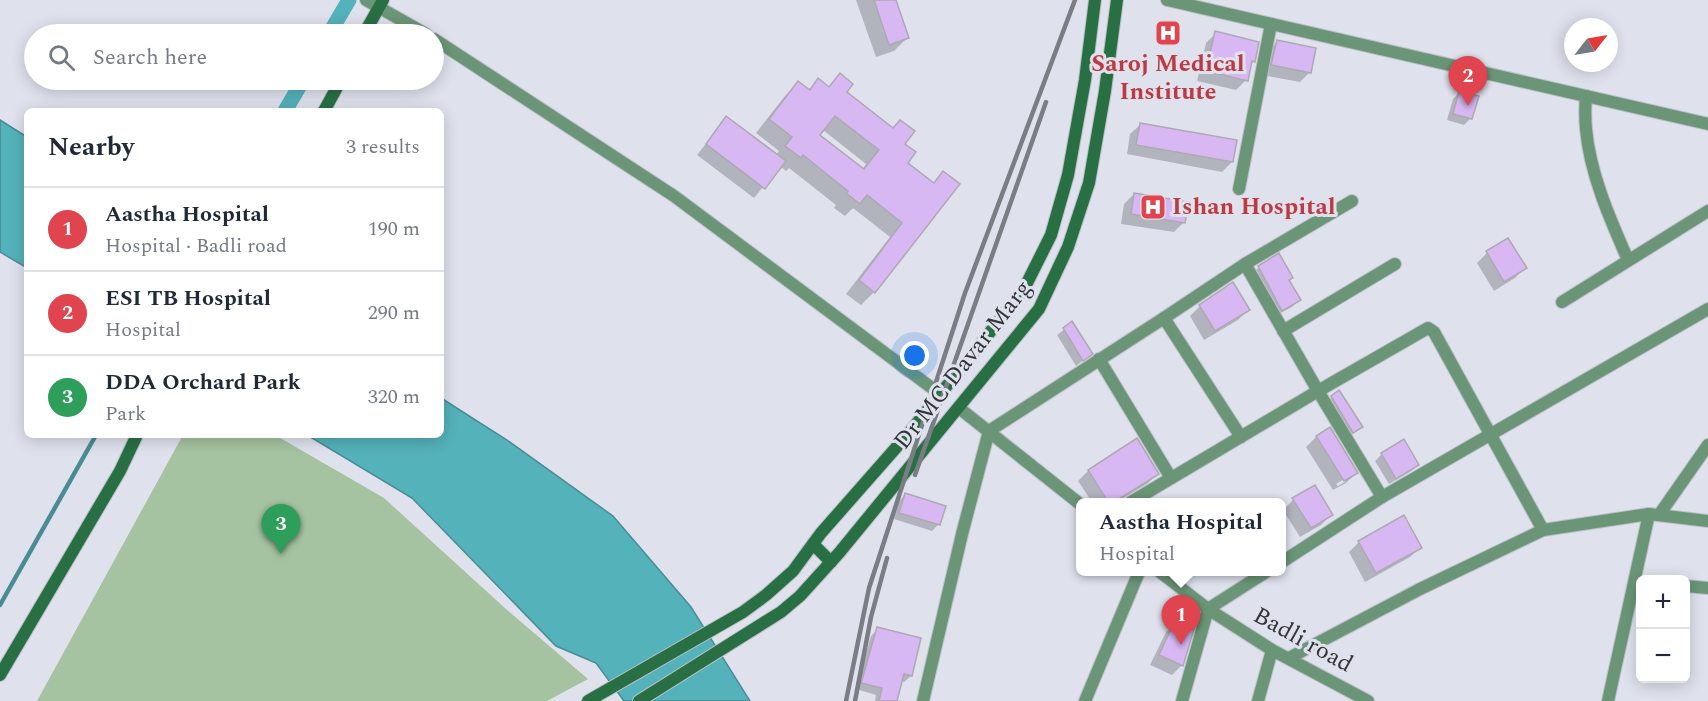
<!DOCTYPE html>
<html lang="en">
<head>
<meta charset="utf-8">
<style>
  :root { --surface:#fff; --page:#f2f2f3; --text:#1f2937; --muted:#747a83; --line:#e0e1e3; --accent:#7c3aed }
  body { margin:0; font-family:Spectral,serif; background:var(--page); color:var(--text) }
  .controls { position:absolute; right:18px; bottom:18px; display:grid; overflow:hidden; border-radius:9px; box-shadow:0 3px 15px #0003 }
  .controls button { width:54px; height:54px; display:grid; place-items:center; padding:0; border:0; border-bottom:2px solid var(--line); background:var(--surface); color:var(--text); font:30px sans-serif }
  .compass { position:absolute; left:1564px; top:18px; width:54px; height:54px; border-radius:50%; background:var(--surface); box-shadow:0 3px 15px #0003; rotate:59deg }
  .you { position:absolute; left:915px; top:356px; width:21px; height:21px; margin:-15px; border:4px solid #fff; border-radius:50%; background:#1a73e8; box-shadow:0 0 0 9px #1a73e833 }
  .badge { display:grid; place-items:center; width:39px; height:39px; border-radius:50%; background:var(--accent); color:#fff; font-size:20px; font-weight:700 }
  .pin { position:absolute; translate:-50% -50px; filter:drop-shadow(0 2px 3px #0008) }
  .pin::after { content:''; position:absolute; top:32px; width:21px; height:18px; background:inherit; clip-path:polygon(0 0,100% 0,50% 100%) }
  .popup { position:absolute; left:1076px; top:498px; width:210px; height:78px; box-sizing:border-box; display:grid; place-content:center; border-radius:9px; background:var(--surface); filter:drop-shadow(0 2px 4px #0005); font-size:20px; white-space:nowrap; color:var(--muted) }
  .popup b { font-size:22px; color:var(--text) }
  .popup::after { content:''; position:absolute; left:50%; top:100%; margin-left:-12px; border:12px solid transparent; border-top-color:var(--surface) }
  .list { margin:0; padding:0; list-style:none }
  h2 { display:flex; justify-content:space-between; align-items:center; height:78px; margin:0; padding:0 24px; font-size:26px }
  h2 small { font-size:20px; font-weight:400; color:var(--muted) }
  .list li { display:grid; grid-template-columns:39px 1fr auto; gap:18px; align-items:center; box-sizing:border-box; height:84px; padding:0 24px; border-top:2px solid var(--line) }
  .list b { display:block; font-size:22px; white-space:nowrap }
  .list p { margin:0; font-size:20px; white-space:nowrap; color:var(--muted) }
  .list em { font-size:20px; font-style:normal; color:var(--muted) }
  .icon { flex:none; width:33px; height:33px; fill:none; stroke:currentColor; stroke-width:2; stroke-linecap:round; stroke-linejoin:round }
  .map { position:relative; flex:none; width:1708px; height:701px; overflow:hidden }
  .search { position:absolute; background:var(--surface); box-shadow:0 3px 15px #0003; left:24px; top:24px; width:420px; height:66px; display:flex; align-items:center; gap:15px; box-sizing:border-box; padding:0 21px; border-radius:33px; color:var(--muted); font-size:22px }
  .panel { position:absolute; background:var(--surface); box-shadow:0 3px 15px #0003; left:24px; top:108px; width:420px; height:330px; border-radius:9px }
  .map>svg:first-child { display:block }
  .green { fill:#a5c3a0 }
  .water { fill:#54b2ba; stroke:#4a8c93; stroke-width:1.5 }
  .shadow { fill:#0003; fill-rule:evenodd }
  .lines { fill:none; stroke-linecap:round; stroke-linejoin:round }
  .stream { stroke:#4a8c93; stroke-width:4.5 }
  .canal { stroke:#54b2ba; stroke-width:15 }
  .building { fill:#d8b8f3; stroke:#ada8b2; stroke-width:1.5; fill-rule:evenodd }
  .street-casing { stroke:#bdbfc9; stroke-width:14 }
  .secondary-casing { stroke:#bdbfc9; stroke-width:14 }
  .street { stroke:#6a9677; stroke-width:12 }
  .secondary { stroke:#287044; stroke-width:12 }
  .rail { stroke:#7b7d84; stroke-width:4.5 }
  .labels { text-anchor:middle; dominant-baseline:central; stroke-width:6; stroke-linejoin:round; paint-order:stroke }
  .health-label { font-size:24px; font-weight:bold; fill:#be3a42; stroke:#dfe2ed }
  .street-label { font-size:24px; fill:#343539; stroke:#dfe2ed }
</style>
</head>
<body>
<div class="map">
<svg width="1708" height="701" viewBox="0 0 1708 701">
  <rect width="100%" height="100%" fill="#dfe2ed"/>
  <path class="green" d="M183 435H275L384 498 506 609 588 679 547 701H37Z"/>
  <g class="water">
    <path d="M0 120 27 137V268L0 252Z"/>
    <path d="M441 398 507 440 613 516 691 607 750 701H624L596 663 556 646 412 498 307 435H441Z"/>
  </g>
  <g class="shadow">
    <path d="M856 0H894L907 38 894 51 876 57Z"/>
    <path d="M1216 33 1254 61 1249 66 1246 80 1236 90 1197 81 1206 43Z"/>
    <path d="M1277 42 1310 72 1300 82 1262 75 1267 52Z"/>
    <path d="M840 75 845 92 903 144 906 163 932 184 943 173 874 292 861 305 846 294 890 237 853 208 845 216 834 208 836 205 789 168 786 171 780 166 754 198 697 155 726 118 776 155 779 151 756 133 785 96 798 83 808 90 818 80 828 87ZM823 130 866 164 862 170 818 136Z"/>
    <path d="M1460 92 1471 118 1464 125 1447 120 1453 99Z"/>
    <path d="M1141 124 1232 162 1222 172 1127 154 1130 134Z"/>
    <path d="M1134 194 1184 222 1174 232 1121 224 1124 204Z"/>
    <path d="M1508 240 1525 268 1515 278 1494 291 1477 263 1487 253Z"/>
    <path d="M1279 255 1288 281 1299 300 1292 307 1275 316 1252 274 1259 267Z"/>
    <path d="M1200 306 1248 310 1238 320 1204 340 1190 316Z"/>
    <path d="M1072 324 1091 354 1076 366 1057 335Z"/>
    <path d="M1339 392 1361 427 1346 439 1325 403Z"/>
    <path d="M1316 437 1356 473 1346 483 1333 490 1306 447ZM1346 478V481L1338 486 1336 484Z"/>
    <path d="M1382 454 1417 465 1411 471 1389 484 1375 461Z"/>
    <path d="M1088 471 1157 474 1147 484 1117 502H1092L1078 481Z"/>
    <path d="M905 495 939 524 932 531 894 519 899 501Z"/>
    <path d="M1293 500 1331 515 1321 525 1300 537 1283 510Z"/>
    <path d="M1359 542 1420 547 1410 557 1365 582 1349 552Z"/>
    <path d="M1176 622 1182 665 1172 675 1150 665 1166 632Z"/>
    <path d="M878 629 911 676 904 682 901 681 896 700 904 701H875L876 695 856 689 871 636Z"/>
  </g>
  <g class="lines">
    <path class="stream" d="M0 605 96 435"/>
    <g class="canal">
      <path d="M329 34 349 0"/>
      <path d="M285 111 303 80"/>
    </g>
  </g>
  <g class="building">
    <path d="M874 0H896L909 38 889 45Z"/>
    <path d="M1215 31 1259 42 1255 62 1252 61 1248 81 1206 71Z"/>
    <path d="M1277 40 1316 48 1311 73 1271 65Z"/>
    <path d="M840 73 853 84 847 92 893 128 900 120 915 131 905 144 916 152 908 163 934 183 943 171 960 184 875 293 859 280 902 223 867 195 860 204 846 193 848 191 803 155 801 158 785 146 792 137 769 119 798 81 810 90 818 78 829 87ZM835 116 879 150 864 169 820 135Z"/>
    <path d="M1459 91 1479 96 1472 119 1453 114Z"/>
    <path d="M726 116 786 161 765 189 706 144Z"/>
    <path d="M1140 123 1237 140 1233 162 1136 145Z"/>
    <path d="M1134 193 1189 202 1185 223 1131 214Z"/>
    <path d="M1508 238 1527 268 1504 282 1486 251Z"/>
    <path d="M1279 253 1293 278 1289 280 1301 300 1282 311 1258 266Z"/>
    <path d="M1233 282 1250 310 1215 331 1199 305Z"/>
    <path d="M1072 321 1093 354 1083 361 1063 328Z"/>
    <path d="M1339 390 1363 427 1353 433 1331 396Z"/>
    <path d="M1330 427 1358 473 1344 481 1316 436Z"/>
    <path d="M1137 438 1159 474 1114 502H1108L1088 470Z"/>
    <path d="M1404 439 1419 465 1396 479 1381 453Z"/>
    <path d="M1315 485 1333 515 1311 528 1292 498Z"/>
    <path d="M905 493 946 506 940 525 899 513Z"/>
    <path d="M1404 515 1422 548 1376 573 1358 541Z"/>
    <path d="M1175 620 1194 629 1183 666 1159 655Z"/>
    <path d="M877 627 921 638 912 676 904 674 897 701H879L882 688 861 683Z"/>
  </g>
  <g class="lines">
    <g class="street-casing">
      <g id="street">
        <path d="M366 0 426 34"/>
        <path d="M1167 0 1708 124"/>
        <path d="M434 39 674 196 940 394"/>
        <path d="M1586 96C1585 107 1585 118 1586 129 1590 174 1610 219 1628 260"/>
        <path d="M1239 189 1271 24"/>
        <path d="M1245 264 1318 391 1382 497"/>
        <path d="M1562 302 1708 211"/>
        <path d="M1164 318 1241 437"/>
        <path d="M1283 331 1395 264"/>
        <path d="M1099 359 1171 478"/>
        <path d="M959 408 1080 504"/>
        <path d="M1131 502 1318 391 1428 328 1434 332 1543 530"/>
        <path d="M1659 515 1708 445"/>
        <path d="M1282 562 1382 497 1708 309"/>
        <path d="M1160 572 1208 609 1272 650 1368 701"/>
        <path d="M1686 586 1708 588"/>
        <path d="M1289 658 1420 589 1543 530 1649 514 1708 521"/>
        <path d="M923 701 962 534 989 431 1164 318 1245 264 1352 201"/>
        <path d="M1085 701 1139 572"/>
        <path d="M1182 701 1208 609 1266 572"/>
        <path d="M1258 701 1272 650"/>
        <path d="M1608 701 1649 514"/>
      </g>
    </g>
    <g class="secondary-casing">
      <g id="secondary">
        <path d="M364 34 383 0"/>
        <path d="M324 111 341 80"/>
        <path d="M813 544 831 562"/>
        <path d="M0 675 120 471 137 435"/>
        <path d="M588 701 743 612 766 595 793 571 821 533 909 433 1023 291 1051 235 1068 175 1085 80 1095 0"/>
        <path d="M639 701 781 612 800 596 839 553 1039 309 1068 247 1089 183 1105 91 1117 0"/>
      </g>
    </g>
    <use href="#street" class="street"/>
    <use href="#secondary" class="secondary"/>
    <g class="rail">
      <path d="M915 475 1046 102"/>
      <path d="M846 701 869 588 965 293 1075 0"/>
      <path d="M855 701 871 617 887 558"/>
    </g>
  </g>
  <defs>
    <g id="hospital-square" transform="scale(1.35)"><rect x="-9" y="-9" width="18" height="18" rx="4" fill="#e0444e" stroke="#dfe2ed"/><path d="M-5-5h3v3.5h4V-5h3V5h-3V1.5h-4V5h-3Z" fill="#fff"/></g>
  </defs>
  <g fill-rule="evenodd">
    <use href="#hospital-square" x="1168" y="33"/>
    <use href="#hospital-square" x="1153" y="207"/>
  </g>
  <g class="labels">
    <g class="health-label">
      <text x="1168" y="64">Saroj Medical<tspan x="1168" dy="28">Institute</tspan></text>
      <text x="1172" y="207" text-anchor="start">Ishan Hospital</text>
    </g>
    <g class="street-label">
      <text transform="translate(963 365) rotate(-52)">Dr MC Davar Marg</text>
      <text transform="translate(1303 640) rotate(29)">Badli road</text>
    </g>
  </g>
</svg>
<div class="controls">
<button>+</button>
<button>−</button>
</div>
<svg class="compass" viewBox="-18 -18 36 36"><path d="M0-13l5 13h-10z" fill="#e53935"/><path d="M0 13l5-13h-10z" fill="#747a83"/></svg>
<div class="you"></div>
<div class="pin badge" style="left:1181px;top:645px;background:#e0444e">1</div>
<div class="popup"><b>Aastha Hospital</b>Hospital</div>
<div class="pin badge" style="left:1468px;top:106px;background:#e0444e">2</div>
<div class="pin badge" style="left:281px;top:554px;background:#2e9e5b">3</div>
<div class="search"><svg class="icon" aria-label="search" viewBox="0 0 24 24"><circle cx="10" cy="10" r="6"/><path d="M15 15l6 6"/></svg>Search here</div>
<section class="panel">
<h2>Nearby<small>3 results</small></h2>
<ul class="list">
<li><span class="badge" style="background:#e0444e">1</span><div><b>Aastha Hospital</b><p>Hospital · Badli road</p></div><em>190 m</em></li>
<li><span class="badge" style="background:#e0444e">2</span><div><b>ESI TB Hospital</b><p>Hospital</p></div><em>290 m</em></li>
<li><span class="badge" style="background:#2e9e5b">3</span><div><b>DDA Orchard Park</b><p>Park</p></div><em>320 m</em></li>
</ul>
</section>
</div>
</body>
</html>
